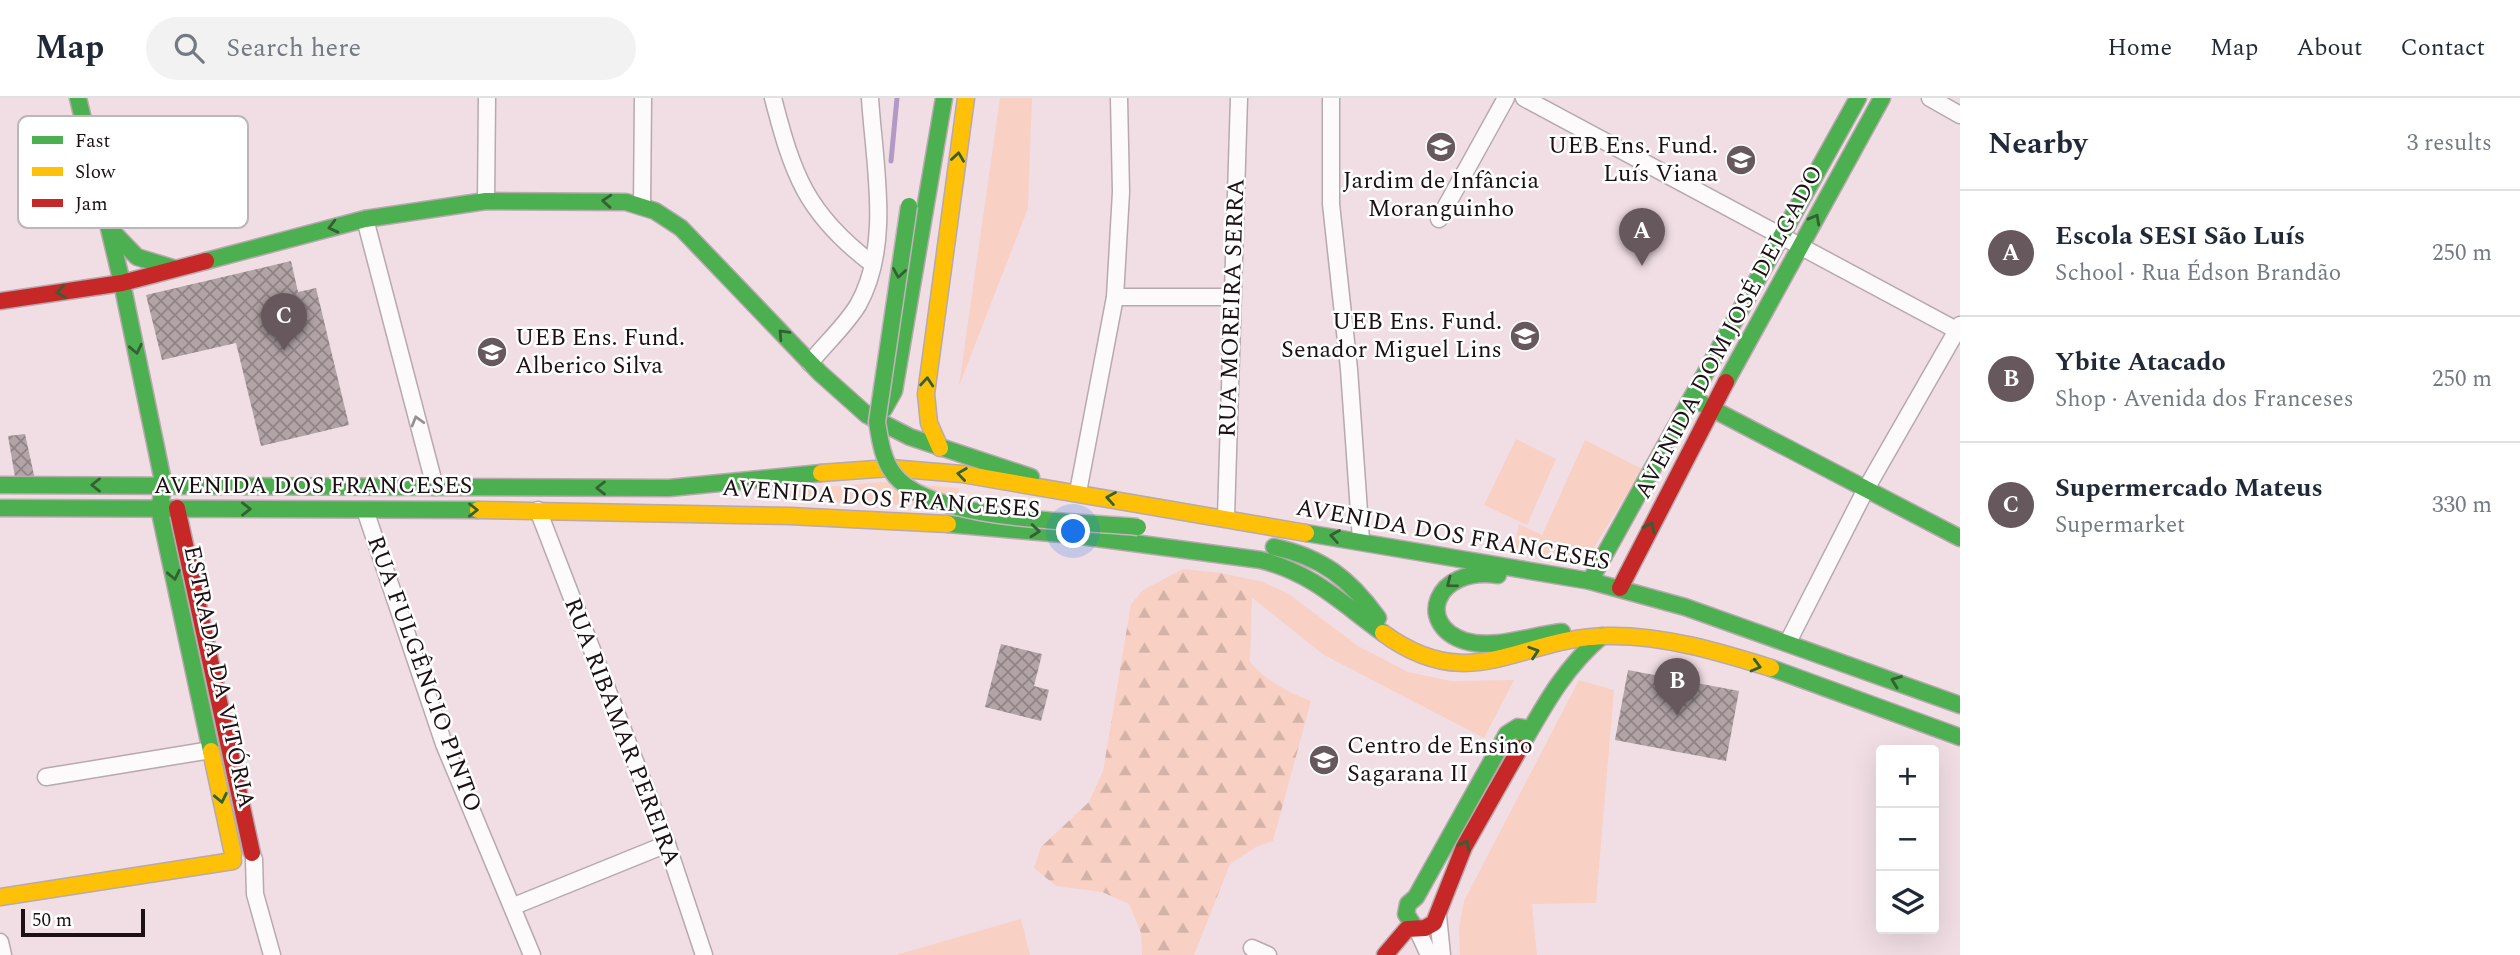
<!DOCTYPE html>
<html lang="en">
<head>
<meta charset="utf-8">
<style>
  :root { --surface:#fff; --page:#f2f2f3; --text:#1f2937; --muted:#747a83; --line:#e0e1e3; --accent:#67585d }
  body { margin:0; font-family:Spectral,serif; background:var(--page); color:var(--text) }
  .controls { position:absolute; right:21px; bottom:21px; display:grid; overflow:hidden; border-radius:7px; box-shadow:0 7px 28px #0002 }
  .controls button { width:63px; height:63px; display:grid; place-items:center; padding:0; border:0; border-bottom:2px solid var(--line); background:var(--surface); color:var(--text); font:35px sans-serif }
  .scale { position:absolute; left:21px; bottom:18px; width:124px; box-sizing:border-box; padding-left:7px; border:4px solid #1c1014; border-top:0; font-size:19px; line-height:24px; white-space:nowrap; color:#1c1014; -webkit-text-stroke:5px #fff; paint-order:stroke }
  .you { position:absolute; left:1074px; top:434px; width:24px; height:24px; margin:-18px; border:5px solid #fff; border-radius:50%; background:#1a73e8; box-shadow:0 0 0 10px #1a73e833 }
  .badge { display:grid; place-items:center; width:46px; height:46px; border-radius:50%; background:var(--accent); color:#fff; font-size:23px; font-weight:700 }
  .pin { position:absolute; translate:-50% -58px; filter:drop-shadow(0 2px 4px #0008) }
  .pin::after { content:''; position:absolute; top:37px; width:24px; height:21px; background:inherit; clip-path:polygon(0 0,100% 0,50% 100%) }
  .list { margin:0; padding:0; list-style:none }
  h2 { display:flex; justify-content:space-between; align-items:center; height:91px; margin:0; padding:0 28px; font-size:30px }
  h2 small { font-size:23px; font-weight:400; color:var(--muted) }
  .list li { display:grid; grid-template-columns:46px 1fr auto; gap:21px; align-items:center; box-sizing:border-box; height:126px; padding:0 28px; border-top:2px solid var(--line) }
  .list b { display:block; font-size:26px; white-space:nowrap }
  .list p { margin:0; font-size:23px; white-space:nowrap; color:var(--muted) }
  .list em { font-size:23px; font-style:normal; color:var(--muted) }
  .icon { flex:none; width:38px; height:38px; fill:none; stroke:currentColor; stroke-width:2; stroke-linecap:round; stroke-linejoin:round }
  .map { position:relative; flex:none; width:1960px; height:857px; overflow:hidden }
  header { display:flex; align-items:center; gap:42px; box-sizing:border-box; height:98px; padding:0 35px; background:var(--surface); border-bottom:2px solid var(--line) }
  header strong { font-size:33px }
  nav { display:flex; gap:38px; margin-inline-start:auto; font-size:24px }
  .search { width:490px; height:63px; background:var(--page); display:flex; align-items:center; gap:18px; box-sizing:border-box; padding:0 24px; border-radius:38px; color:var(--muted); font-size:26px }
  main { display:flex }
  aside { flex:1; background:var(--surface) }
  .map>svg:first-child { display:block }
  .green { fill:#f8d0c4 }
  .forest { fill:url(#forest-firs) }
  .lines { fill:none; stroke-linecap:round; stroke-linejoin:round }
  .stream { stroke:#b299c6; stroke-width:5 }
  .building { fill:url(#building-cross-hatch) }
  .street-casing { stroke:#b7a9ae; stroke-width:19 }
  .fast-casing { stroke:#b7a9ae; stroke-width:19 }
  .slow-casing { stroke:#b7a9ae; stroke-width:19 }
  .jam-casing { stroke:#b7a9ae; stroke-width:19 }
  .street { stroke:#fdfafb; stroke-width:16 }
  .fast { stroke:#4caf50; stroke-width:16 }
  .slow { stroke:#ffc107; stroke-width:16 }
  .jam { stroke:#c62828; stroke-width:16 }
  .fast-bridge-casing { stroke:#c4b3bd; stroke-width:19; stroke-linecap:butt }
  .fast-bridge { stroke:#4caf50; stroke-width:16 }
  .oneway { stroke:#346032 }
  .oneway2 { stroke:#989193 }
  .labels { text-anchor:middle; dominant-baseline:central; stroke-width:5; stroke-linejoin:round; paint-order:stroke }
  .poi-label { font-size:24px; fill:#1c1014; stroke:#fff; text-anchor:end }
  .street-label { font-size:24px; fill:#1c1014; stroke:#fff }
  .key { fill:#fff; stroke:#bbb7b8; stroke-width:2 }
  .key-label { font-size:19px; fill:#1c1014 }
</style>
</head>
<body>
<header>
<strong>Map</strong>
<div class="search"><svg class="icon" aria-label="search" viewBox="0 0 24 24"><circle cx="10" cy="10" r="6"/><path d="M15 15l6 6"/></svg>Search here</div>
<nav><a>Home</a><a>Map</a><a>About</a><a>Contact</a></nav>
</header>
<main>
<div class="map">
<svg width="1960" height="857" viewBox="0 0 1960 857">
  <defs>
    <pattern id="forest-firs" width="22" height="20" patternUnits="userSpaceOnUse" patternTransform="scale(1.75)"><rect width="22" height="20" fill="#f8d0c4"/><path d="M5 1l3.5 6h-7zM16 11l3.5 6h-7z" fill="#d4b2a8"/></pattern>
    <pattern id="building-cross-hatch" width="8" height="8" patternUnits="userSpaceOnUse" patternTransform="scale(1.75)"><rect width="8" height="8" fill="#b1a3a6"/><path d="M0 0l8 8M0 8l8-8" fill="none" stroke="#8f8386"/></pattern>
  </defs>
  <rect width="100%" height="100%" fill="#f1dee5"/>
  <g class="green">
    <path d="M1000 0H1032L1028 110 959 288Z"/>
    <path d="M1516 341 1556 361 1527 427 1484 407Z"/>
    <path d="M1585 342 1642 371 1590 456 1574 465 1513 456 1519 426 1542 437Z"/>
    <path d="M882 384 959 390 957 403 931 408 763 402V395Z"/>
    <path d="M1221 475 1263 484 1289 496 1358 548 1408 574 1451 583 1514 582 1484 640 1324 557Z"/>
    <path d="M1579 582 1614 592 1596 805 1532 806 1537 857H1460L1459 830 1464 803Z"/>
    <path d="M1021 821 1030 857H896Z"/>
  </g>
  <path class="forest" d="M1183 471 1221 475 1252 500 1250 564C1268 584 1287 594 1311 603L1273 743 1256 749 1230 766 1194 857H1142L1141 835 1129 806 1102 794 1056 788 1034 770 1041 749 1089 704 1103 673 1131 506 1143 492Z"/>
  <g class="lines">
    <path class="stream" d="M891 63 897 0"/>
  </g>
  <g class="building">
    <path d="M291 163 298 194 316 190 349 327 261 348 236 245 162 262 146 197Z"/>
    <path d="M25 336 36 386 16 385 8 338Z"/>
    <path d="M1001 546 1042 556 1034 588 1049 592 1041 623 985 609Z"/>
    <path d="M1628 572 1739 593 1726 663 1615 642Z"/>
  </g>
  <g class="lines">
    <g class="street-casing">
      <g id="street">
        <path d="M773 0C793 77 806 115 871 165"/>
        <path d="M1331 0V106L1349 271 1361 442"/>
        <path d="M1524 0 1960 234"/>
        <path d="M1930 0 1960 17"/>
        <path d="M486 103 487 0"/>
        <path d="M642 108 643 0"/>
        <path d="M365 121 435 389"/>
        <path d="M1439 121 1506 0"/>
        <path d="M1115 199H1231"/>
        <path d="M810 265C825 246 846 227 858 207 892 147 874 65 870 0"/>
        <path d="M1078 394 1115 199 1121 94 1119 0"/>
        <path d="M365 412 444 646 532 857"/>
        <path d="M538 412 667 746 704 857"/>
        <path d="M1226 419 1239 0"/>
        <path d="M1788 544 1866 391 1960 227"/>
        <path d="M46 679 211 652"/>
        <path d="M254 761 255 796 272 857"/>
        <path d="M514 808 667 746"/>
        <path d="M1438 818 1442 857"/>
        <path d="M1416 829 1429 857"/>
        <path d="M0 844 3 857"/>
        <path d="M1252 850 1268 857"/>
      </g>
    </g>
    <g class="fast-casing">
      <g id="fast">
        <path d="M78 0 122 185 164 388 159 410 211 653"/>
        <path d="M111 132 137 159 173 170"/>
        <path d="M206 163 365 121 486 103 626 104 655 113 681 130 820 275 867 317 910 339 1031 379"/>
        <path d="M1726 284 1882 0"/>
        <path d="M1701 305 1960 440"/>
        <path d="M872 316 884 311 894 293 944 0"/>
        <path d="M0 387 669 390 821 375"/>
        <path d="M0 410 478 412"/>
        <path d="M948 426 1073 437 1261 462C1314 476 1340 504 1383 535"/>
        <path d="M1306 435 1590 483 1685 509 1960 607"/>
        <path d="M1274 449C1322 459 1350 481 1378 520"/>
        <path d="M1498 477C1434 468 1415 527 1465 543 1496 552 1531 537 1562 534"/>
        <path d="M1590 483 1858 0"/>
        <path d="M1771 570 1960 639"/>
        <path d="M1520 650C1544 608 1564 570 1602 538"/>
        <path d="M1414 828 1406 816 1408 806 1416 799 1507 636 1518 629 1530 631"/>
      </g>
    </g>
    <g class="slow-casing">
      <g id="slow">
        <path d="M940 350 929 325 926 296 966 0"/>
        <path d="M821 375 890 370 962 376 1306 435"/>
        <path d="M478 412 790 418 948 426"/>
        <path d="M1383 535C1472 600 1519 539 1608 538 1663 537 1720 554 1771 570"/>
        <path d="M211 653 233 756"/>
        <path d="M0 799 233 763"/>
      </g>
    </g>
    <g class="jam-casing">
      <g id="jam">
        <path d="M0 203 122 185 206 163"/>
        <path d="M177 410 252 755"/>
        <path d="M1620 490 1726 284"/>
        <path d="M1385 857 1407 831 1425 830 1434 825 1464 749 1520 650"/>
      </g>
    </g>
    <use href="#street" class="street"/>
    <use href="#fast" class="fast"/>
    <use href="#slow" class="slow"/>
    <use href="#jam" class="jam"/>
    <g class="fast-bridge-casing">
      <path id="fast-bridge" d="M909 108 877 324C880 341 882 360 893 375 927 424 1080 423 1138 429"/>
    </g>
    <use href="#fast-bridge" class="fast-bridge"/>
  </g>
  <defs><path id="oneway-chevron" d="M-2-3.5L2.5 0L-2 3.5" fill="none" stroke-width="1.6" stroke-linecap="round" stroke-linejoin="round" transform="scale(1.75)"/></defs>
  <g class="oneway">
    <use href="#oneway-chevron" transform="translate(958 59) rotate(-82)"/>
    <use href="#oneway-chevron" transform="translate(607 103) rotate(-176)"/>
    <use href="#oneway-chevron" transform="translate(1815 121) rotate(-61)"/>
    <use href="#oneway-chevron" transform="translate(333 129) rotate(166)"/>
    <use href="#oneway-chevron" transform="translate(899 175) rotate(99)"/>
    <use href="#oneway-chevron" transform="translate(61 194) rotate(172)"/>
    <use href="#oneway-chevron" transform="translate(783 236) rotate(-133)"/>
    <use href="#oneway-chevron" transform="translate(136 251) rotate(78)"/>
    <use href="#oneway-chevron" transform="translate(927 284) rotate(-85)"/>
    <use href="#oneway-chevron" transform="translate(962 376) rotate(-172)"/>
    <use href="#oneway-chevron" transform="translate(96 387) rotate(-180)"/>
    <use href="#oneway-chevron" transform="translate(601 390) rotate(-180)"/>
    <use href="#oneway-chevron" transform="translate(1111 400) rotate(-170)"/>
    <use href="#oneway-chevron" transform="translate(246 411)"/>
    <use href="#oneway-chevron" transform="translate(473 412)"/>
    <use href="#oneway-chevron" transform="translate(1650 429) rotate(-64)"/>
    <use href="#oneway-chevron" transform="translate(1035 433) rotate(5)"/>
    <use href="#oneway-chevron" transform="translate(1335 438) rotate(-170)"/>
    <use href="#oneway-chevron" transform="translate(174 477) rotate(78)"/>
    <use href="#oneway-chevron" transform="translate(1451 485) rotate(143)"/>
    <use href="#oneway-chevron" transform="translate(1534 554) rotate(-18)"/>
    <use href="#oneway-chevron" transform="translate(1756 568) rotate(15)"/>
    <use href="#oneway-chevron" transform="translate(1896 583) rotate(-159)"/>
    <use href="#oneway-chevron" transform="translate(221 700) rotate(78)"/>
    <use href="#oneway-chevron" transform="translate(1465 747) rotate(-63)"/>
  </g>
  <use class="oneway2" href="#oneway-chevron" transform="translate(417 323) rotate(-106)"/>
  <defs>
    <g id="school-disc" transform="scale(1.575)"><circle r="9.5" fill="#67585d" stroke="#fff"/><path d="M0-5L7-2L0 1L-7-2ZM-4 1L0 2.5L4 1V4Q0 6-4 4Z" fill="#fff"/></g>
  </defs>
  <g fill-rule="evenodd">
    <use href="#school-disc" x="1441" y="49"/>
    <use href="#school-disc" x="1741" y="62"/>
    <use href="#school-disc" x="1525" y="238"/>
    <use href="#school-disc" x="492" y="254"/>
    <use href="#school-disc" x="1324" y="662"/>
  </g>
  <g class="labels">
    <g class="poi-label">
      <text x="1718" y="48">UEB Ens. Fund.<tspan x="1718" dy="28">Luís Viana</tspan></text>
      <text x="1441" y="83" text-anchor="middle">Jardim de Infância<tspan x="1441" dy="28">Moranguinho</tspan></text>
      <text x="1502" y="224">UEB Ens. Fund.<tspan x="1502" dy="28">Senador Miguel Lins</tspan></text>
      <text x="515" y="240" text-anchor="start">UEB Ens. Fund.<tspan x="515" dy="28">Alberico Silva</tspan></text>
      <text x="1347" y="648" text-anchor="start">Centro de Ensino<tspan x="1347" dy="28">Sagarana II</tspan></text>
    </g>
    <g class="street-label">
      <text transform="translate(1232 210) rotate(-88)">RUA MOREIRA SERRA</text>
      <text transform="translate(1729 234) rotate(-62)">AVENIDA DOM JOSÉ DELGADO</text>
      <text x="313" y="388">AVENIDA DOS FRANCESES</text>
      <text transform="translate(881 401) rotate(4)">AVENIDA DOS FRANCESES</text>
      <text transform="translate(1453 437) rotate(10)">AVENIDA DOS FRANCESES</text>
      <text transform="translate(424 576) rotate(70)">RUA FULGÊNCIO PINTO</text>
      <text transform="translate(219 579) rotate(78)">ESTRADA DA VITÓRIA</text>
      <text transform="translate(622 634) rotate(69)">RUA RIBAMAR PEREIRA</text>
    </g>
  </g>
  <rect x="18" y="18" width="230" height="112" rx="10" class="key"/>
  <rect x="32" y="38" width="31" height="8" fill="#4caf50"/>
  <rect x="32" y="69" width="31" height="9" fill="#ffc107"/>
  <rect x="32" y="101" width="31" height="8" fill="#c62828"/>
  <g class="key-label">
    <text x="75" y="49">Fast</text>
    <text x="75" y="80">Slow</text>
    <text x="75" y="112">Jam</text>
  </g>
</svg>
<div class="controls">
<button>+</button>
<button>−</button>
<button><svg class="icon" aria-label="layers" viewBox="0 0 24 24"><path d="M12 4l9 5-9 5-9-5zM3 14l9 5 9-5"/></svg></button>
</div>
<div class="scale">50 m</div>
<div class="you"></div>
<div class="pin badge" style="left:1642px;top:168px">A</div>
<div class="pin badge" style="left:1677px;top:618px">B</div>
<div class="pin badge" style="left:284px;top:253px">C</div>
</div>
<aside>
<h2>Nearby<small>3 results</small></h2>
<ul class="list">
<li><span class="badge">A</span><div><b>Escola SESI São Luís</b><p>School · Rua Édson Brandão</p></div><em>250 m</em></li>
<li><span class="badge">B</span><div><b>Ybite Atacado</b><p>Shop · Avenida dos Franceses</p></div><em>250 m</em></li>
<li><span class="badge">C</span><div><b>Supermercado Mateus</b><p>Supermarket</p></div><em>330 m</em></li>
</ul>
</aside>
</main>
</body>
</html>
